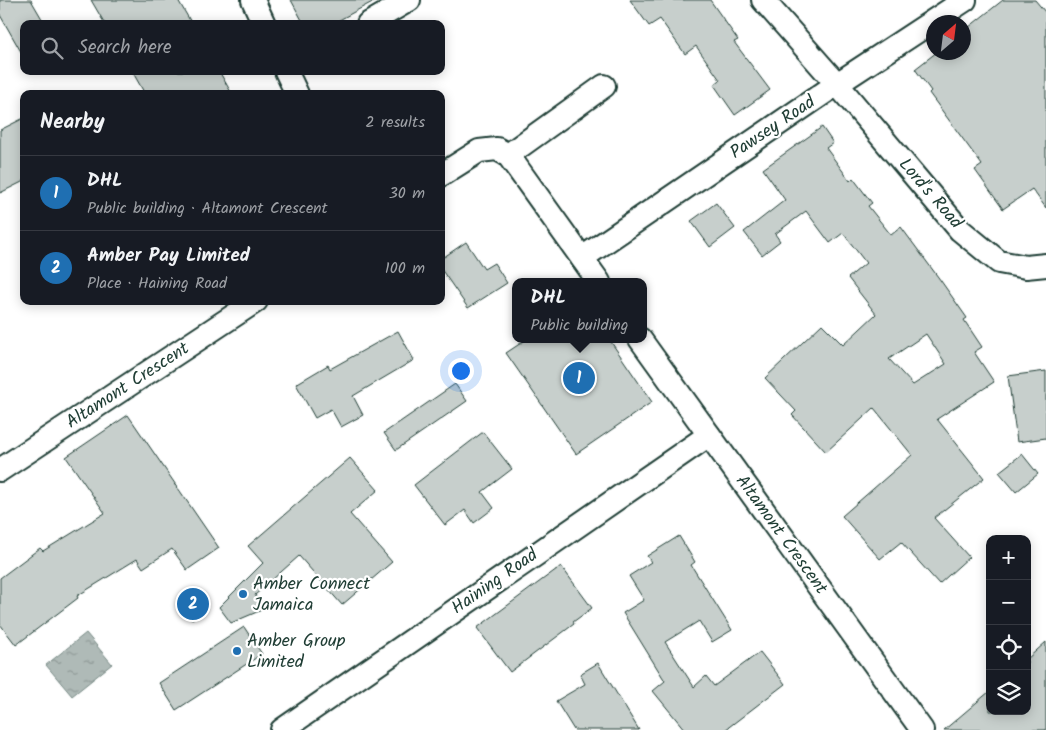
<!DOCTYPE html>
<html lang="en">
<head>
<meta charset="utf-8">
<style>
  :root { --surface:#171b24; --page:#20242c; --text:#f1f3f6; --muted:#9ea1a6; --line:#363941; --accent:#1f6fb2 }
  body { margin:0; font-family:Kalam,sans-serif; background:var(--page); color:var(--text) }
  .controls { position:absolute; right:15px; bottom:15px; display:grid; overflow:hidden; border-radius:10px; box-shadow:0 2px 12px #0003 }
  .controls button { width:45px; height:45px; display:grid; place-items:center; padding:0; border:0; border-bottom:1px solid var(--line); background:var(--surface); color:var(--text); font:25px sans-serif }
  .compass { position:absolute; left:926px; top:15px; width:45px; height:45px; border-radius:50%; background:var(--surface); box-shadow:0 2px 12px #0003; rotate:28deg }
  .you { position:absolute; left:460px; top:370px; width:18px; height:18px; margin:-12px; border:4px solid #fff; border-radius:50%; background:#1a73e8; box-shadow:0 0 0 8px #1a73e833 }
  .badge { display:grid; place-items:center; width:32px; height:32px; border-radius:50%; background:var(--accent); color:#fff; font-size:16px; font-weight:700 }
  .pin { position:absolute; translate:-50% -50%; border:2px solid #fff; box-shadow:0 1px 5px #0006 }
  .popup { position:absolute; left:512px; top:278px; width:135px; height:65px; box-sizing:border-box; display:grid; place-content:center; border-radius:10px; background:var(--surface); filter:drop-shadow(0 1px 4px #0005); font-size:16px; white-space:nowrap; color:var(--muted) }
  .popup b { font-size:19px; color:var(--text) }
  .popup::after { content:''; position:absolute; left:50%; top:100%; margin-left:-10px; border:10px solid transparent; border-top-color:var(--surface) }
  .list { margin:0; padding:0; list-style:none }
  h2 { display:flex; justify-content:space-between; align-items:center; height:65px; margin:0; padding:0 20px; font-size:21px }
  h2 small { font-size:16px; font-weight:400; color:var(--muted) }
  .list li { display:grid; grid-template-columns:32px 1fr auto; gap:15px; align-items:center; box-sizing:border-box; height:75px; padding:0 20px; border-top:1px solid var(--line) }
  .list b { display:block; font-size:19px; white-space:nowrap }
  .list p { margin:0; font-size:16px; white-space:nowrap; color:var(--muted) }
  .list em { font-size:16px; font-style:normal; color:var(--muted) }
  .icon { flex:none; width:28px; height:28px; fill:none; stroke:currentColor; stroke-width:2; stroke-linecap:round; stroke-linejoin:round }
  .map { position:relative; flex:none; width:1046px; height:730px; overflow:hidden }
  .search { position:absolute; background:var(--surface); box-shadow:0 2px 12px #0003; left:20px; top:20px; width:425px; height:55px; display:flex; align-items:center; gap:12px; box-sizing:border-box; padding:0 18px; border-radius:10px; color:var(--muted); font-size:19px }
  .panel { position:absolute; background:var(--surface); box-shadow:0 2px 12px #0003; left:20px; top:90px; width:425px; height:215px; border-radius:10px }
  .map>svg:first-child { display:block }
  .water { fill:url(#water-ripples); stroke:#758883 }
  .building { fill:#c7cfcc; stroke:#1f3d34; fill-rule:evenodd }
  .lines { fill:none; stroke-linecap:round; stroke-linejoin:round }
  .minor-casing { stroke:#1f3d34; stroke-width:26 }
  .minor { stroke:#fff; stroke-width:22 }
  .poi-dot { fill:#1f6fb2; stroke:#fff; stroke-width:2 }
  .labels { text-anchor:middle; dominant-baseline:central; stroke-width:4.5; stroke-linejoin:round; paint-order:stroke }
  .street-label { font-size:18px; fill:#1f3d34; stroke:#fff }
  .poi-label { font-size:18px; fill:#1f3d34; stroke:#fff; text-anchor:start }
</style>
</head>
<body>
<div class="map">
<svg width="1046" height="730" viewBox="0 0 1046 730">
  <defs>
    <pattern id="water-ripples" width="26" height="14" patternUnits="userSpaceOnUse" patternTransform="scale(1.25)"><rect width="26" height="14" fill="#afbab7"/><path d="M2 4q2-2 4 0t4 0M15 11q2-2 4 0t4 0" fill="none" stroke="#8e9896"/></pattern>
  </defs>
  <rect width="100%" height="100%" fill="#fff"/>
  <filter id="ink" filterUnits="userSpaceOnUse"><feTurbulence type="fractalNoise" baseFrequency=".02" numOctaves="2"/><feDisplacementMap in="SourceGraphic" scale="10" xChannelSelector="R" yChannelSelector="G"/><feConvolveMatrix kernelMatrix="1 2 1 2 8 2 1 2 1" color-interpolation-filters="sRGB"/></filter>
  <g filter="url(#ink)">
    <path class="water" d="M86 633 112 664 72 696 46 665Z"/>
    <g class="building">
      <path d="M0 0H31L45 24H24V57L0 15Z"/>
      <path d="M91 0H178L192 24H105Z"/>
      <path d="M291 0H376L332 24H304Z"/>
      <path d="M630 0H710L738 40 734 42 770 90 735 115 714 85 720 80 696 46 685 54 660 19 649 26Z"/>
      <path d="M1003 0H1035L1046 13V208L1032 189 1003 209 975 170 982 165 929 93 931 91 915 69 937 52H964V31Z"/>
      <path d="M132 71H219L232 94H145Z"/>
      <path d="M24 118V181L0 193V130Z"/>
      <path d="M822 127 833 143 826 148 850 181 853 178 872 203 868 206 891 235 901 227 941 281 967 318 964 320 982 347 974 352 994 382 937 419 984 478 934 518 969 557 939 584 901 542 880 559 842 516 912 455 874 408 826 452 792 415 796 411 765 378 822 324 843 345 876 314 848 278 866 263 843 233 830 243 806 211 775 234 780 241 762 255 744 232 785 200 763 169ZM926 334 946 364 913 385 889 359Z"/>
      <path d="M716 203 735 228 710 247 691 221Z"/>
      <path d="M466 242 484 269 494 263 507 283 468 308 441 269V259Z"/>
      <path d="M398 331 414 360 353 396 363 415 341 427 331 409 315 418 296 384 328 365 330 369Z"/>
      <path d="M527 339H609L652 402 576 454 506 353Z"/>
      <path d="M1046 371V438L1017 442 1008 376Z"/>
      <path d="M455 384 467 401 396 450 384 433Z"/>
      <path d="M128 415 219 548 187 570 172 549 143 568 137 559 77 596 78 598 16 645 0 624V578L40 548 43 551 105 513 66 457Z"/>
      <path d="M483 432 512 469 482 492 494 508 474 523 465 510 445 525 414 485Z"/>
      <path d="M1022 454 1038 474 1016 492 999 472Z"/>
      <path d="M350 458 378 490 350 514 392 562 342 605 299 556 255 595 264 609 231 623 219 607 263 563 248 546Z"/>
      <path d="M679 536 695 562 691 565 732 630 712 642 699 621 665 642 694 687 706 676 714 686 760 652 785 684 725 730H685L653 691 665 681 623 613 644 600 629 576 651 562 647 556Z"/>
      <path d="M561 566 592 608 573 622 574 624 510 672 477 628Z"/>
      <path d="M196 590 207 607 192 619 179 602Z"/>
      <path d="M244 627 262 654 176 710 159 683Z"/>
      <path d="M1046 642V730H944L990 691V711H1027V659Z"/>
      <path d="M598 663 628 712 639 730H574L556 701 585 684 580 674Z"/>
    </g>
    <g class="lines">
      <g class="minor-casing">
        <g id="minor">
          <path d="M253 0 264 24"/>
          <path d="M763 0 837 84 960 230 999 262 1026 267 1046 265"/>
          <path d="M368 24 409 0"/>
          <path d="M286 71 297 94"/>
          <path d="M508 155 604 86"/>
          <path d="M441 175 479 151 497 149 508 155 599 282"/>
          <path d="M582 258 837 84 965 0"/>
          <path d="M640 339 922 730"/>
          <path d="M0 470 256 301"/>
          <path d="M282 730 709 435"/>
        </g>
      </g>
      <use href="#minor" class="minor"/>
    </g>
  </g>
  <g class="poi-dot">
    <circle cx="243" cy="594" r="5"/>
    <circle cx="237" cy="651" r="5"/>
  </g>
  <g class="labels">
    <g class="street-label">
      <text transform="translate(773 128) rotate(-34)">Pawsey Road</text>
      <text transform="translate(930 194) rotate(49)">Lord's Road</text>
      <text transform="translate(128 386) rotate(-33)">Altamont Crescent</text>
      <text transform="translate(781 535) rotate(54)">Altamont Crescent</text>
      <text transform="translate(495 582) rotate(-35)">Haining Road</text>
    </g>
    <g class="poi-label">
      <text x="253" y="584">Amber Connect<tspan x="253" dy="21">Jamaica</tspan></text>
      <text x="247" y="641">Amber Group<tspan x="247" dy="21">Limited</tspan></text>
    </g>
  </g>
</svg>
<div class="controls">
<button>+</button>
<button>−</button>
<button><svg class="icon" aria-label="locate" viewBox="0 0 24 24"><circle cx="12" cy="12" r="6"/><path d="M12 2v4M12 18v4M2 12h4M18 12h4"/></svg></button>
<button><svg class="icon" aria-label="layers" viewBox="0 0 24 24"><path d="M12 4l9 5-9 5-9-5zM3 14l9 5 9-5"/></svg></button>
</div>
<svg class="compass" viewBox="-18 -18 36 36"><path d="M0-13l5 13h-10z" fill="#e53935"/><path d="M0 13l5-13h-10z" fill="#9ea1a6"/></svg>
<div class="you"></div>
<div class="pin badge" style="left:579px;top:378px">1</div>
<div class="popup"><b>DHL</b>Public building</div>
<div class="pin badge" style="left:193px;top:604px">2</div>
<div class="search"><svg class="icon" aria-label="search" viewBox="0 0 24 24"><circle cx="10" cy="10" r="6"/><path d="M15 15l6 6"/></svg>Search here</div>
<section class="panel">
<h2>Nearby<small>2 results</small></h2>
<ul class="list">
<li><span class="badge">1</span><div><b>DHL</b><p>Public building · Altamont Crescent</p></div><em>30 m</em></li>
<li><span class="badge">2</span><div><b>Amber Pay Limited</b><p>Place · Haining Road</p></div><em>100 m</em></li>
</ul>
</section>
</div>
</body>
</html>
